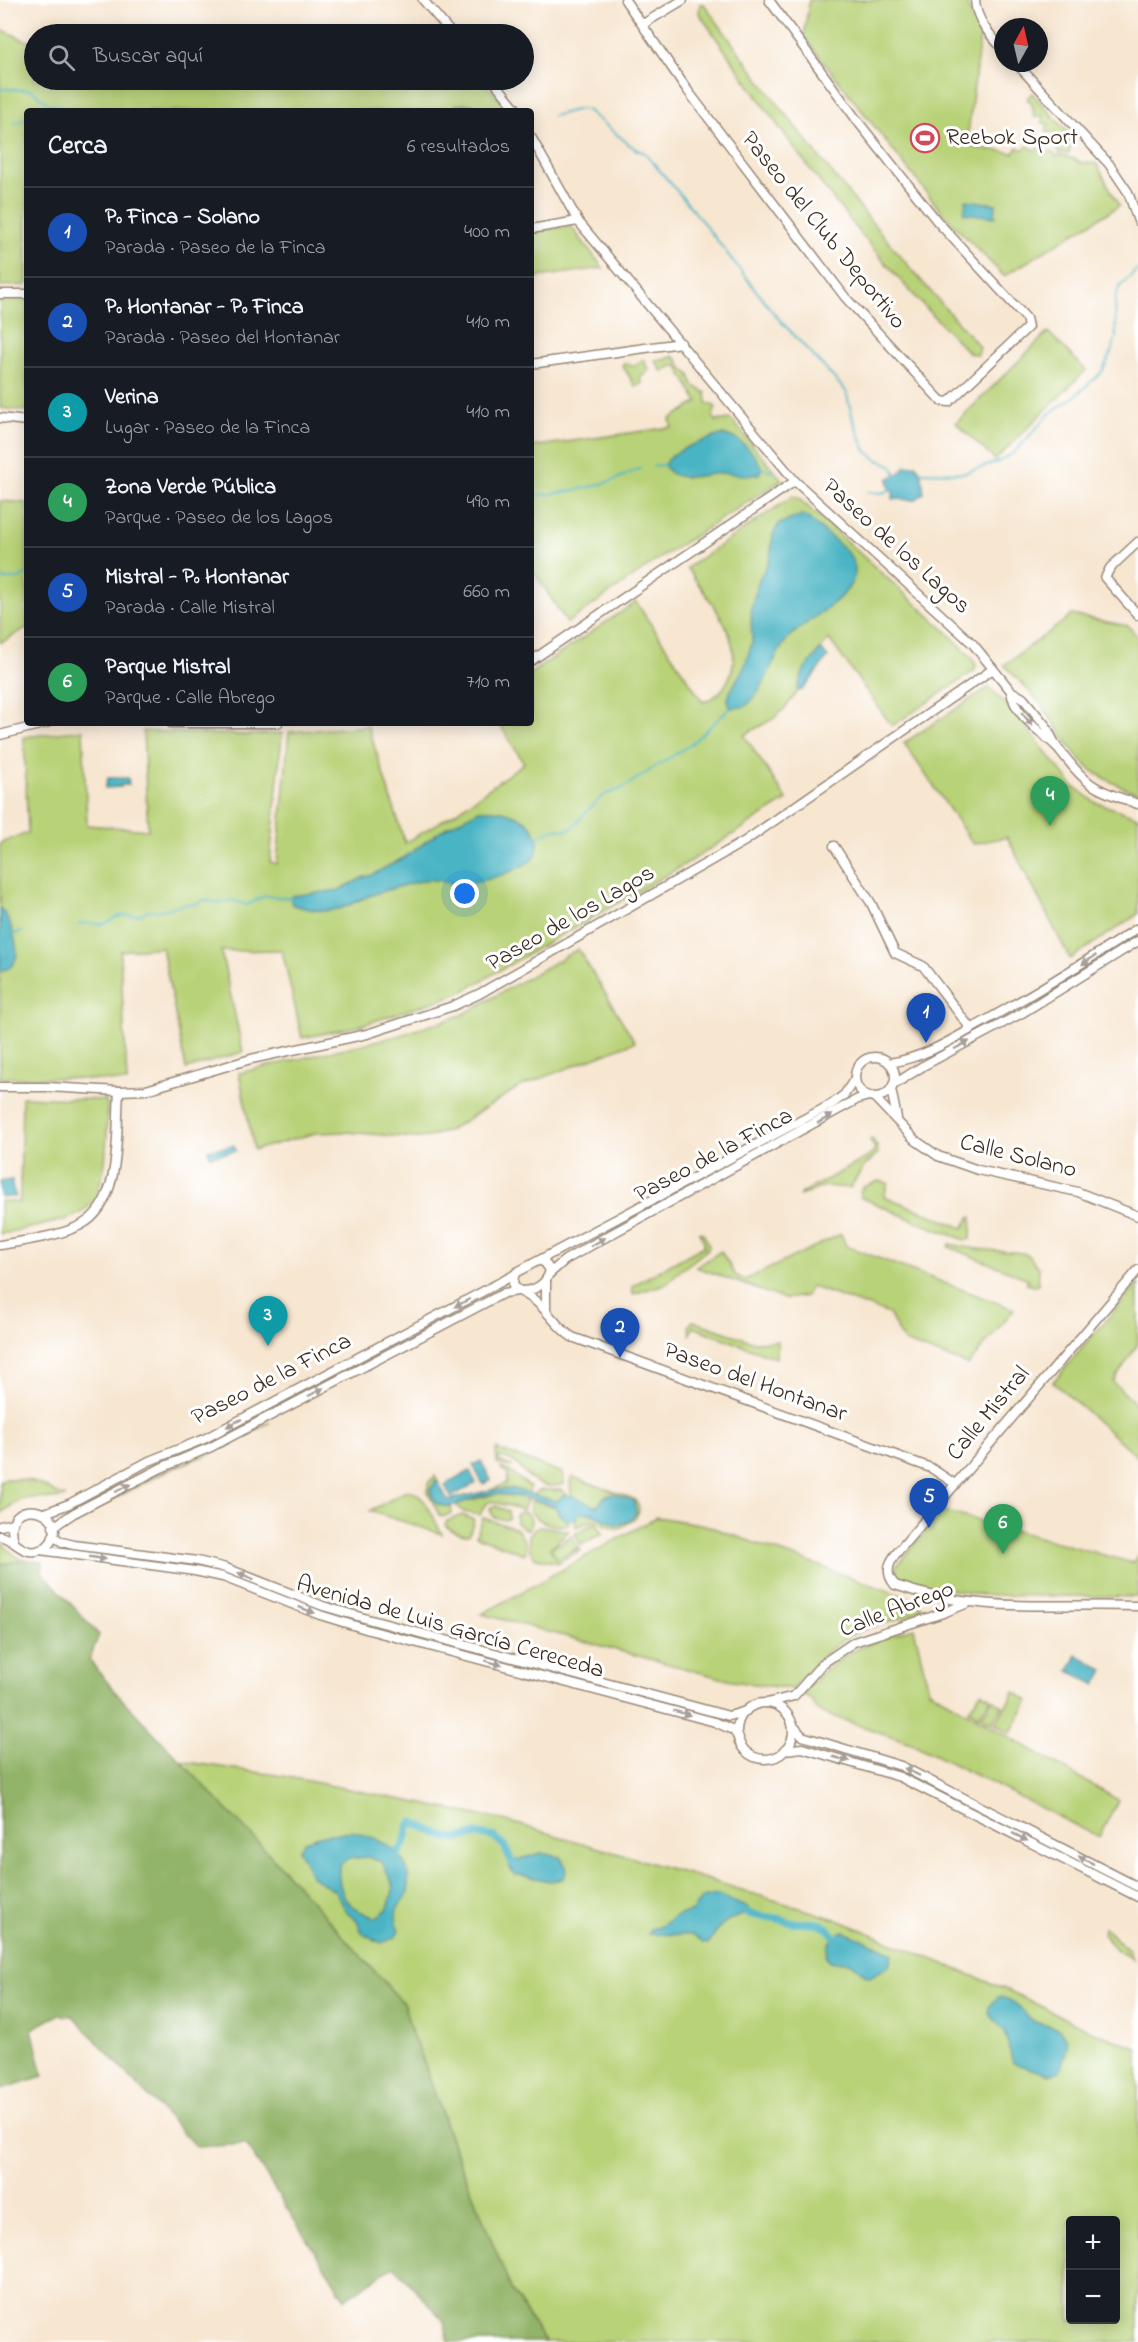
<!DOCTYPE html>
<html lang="es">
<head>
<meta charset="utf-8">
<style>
  :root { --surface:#171b24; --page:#20242c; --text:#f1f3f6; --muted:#9ea1a6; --line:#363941; --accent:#d1495b }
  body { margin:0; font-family:"Indie Flower",sans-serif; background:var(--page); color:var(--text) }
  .controls { position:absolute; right:18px; bottom:18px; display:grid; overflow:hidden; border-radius:6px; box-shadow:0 3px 15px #0003 }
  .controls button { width:54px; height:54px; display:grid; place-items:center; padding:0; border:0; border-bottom:2px solid var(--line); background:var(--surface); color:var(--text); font:30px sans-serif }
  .compass { position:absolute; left:994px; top:18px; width:54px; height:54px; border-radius:50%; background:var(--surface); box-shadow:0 3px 15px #0003; rotate:8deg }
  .you { position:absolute; left:465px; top:894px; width:21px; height:21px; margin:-15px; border:4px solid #fff; border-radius:50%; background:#1a73e8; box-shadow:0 0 0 9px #1a73e833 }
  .badge { display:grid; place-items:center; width:39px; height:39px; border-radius:50%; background:var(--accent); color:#fff; font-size:20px; font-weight:700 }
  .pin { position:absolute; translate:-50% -50px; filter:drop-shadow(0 2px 3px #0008) }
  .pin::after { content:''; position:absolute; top:32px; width:21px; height:18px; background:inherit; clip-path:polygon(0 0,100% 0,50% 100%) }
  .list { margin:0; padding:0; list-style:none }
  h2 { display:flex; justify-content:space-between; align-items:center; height:78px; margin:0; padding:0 24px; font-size:26px }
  h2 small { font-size:20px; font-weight:400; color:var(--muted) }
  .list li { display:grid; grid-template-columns:39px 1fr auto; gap:18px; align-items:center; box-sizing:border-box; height:90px; padding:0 24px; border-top:2px solid var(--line) }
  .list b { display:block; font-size:22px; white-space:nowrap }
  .list p { margin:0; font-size:20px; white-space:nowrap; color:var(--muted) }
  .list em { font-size:20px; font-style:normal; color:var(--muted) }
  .icon { flex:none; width:33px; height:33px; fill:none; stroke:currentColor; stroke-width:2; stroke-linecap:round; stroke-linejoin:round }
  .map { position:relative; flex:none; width:1138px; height:2342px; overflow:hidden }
  .search { position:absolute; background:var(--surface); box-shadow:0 3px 15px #0003; left:24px; top:24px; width:510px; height:66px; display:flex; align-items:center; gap:15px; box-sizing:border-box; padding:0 21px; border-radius:33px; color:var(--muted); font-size:22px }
  .panel { position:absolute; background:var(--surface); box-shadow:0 3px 15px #0003; left:24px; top:108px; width:510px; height:618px; border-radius:6px }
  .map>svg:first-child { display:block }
  .green { fill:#b8d277; stroke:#7a7e4a; stroke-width:1.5; fill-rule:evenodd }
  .forest { fill:#92b468; stroke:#666f43; stroke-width:1.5 }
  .water { fill:#48b4c4; stroke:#426f71; stroke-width:1.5; fill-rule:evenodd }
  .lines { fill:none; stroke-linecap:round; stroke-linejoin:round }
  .stream { stroke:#48b4c4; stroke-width:2 }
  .canal { stroke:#48b4c4; stroke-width:8 }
  .minor-casing { stroke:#987; stroke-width:11 }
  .minor { stroke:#fff; stroke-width:8 }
  .oneway { fill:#a79f9a }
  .labels { text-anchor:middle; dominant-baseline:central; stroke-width:6; stroke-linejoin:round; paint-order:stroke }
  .poi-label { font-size:24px; fill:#3b2a1e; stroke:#fff; text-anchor:start }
  .street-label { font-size:24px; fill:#3b2a1e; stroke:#fff }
</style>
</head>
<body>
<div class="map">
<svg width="1138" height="2342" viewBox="0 0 1138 2342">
  <rect width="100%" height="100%" fill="#fff"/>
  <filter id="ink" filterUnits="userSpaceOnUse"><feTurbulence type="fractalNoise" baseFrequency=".0167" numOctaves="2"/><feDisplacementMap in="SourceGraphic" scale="12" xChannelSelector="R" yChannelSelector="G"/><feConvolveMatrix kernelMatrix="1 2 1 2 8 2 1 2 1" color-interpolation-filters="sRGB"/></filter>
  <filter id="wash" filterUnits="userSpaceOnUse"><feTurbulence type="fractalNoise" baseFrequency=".008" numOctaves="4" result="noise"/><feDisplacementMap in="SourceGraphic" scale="24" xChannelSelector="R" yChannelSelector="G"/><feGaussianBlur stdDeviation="1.35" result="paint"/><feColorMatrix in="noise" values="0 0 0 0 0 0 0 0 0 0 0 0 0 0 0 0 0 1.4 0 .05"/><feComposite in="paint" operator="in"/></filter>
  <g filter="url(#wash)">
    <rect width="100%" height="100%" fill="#f7e6d0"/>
    <g class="green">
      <path d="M809 0H967V5L980 36 967 142 973 147 1014 153 1018 147 1022 150 1028 146 1034 150 1042 147 1043 153 1046 154 1051 151 1057 157 1059 155 1078 160 1079 162 1097 164 1119 206 1004 276 944 215 804 37Z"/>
      <path d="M700 4H704C790 124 881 238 980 347L978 355 969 353C947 330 924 307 903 283 828 199 763 106 699 13Z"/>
      <path d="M0 29 34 44V80H182L255 86 337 83 358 80H480L494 93 508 111H27V285L0 286Z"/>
      <path d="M1032 93 1071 136 1069 154 1060 153 1056 148 1057 143 1060 141 1055 132 1048 133 1046 129 1049 125 1042 122 1043 116 1034 117 1032 103 1027 99Z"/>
      <path d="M571 226 603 268 531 278V232Z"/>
      <path d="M0 297H27V411L0 408Z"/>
      <path d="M1048 332 1086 370 995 460 956 423Z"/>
      <path d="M673 356 678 360 681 367 690 375 693 385 706 393 707 403 716 407 713 416 716 421 731 419 782 480 663 556 567 623 531 567V447L672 427 670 419 698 402 676 364 662 372 655 360H664Z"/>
      <path d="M643 360 649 370 640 378 642 383 636 387 622 365 624 363 634 366Z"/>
      <path d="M793 496 798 498 945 630 972 658 976 666 974 671 892 726 829 639 804 670 796 694 786 707 773 719 744 735 787 800 689 862 458 994 359 1026 302 1038 282 950 221 951 243 1052 186 1069 162 947 120 951 127 1082 66 1078H0V843L28 833 24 737 83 730 87 825 148 830 143 731 246 735 282 733 270 862 277 864 289 732 368 726 405 843 458 811 524 763 499 723H531V673L636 602 703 702C716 698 723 691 729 678 747 638 708 600 687 568Z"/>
      <path d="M0 501 27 503V628L0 643Z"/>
      <path d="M1072 615 1128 626 1138 637V793C1084 773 1081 763 1050 717 1038 698 1019 681 1004 665Z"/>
      <path d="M989 687 1023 723 1073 786 1095 802 1138 817V914L1070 959 1007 837 973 844 904 743Z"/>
      <path d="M578 949 635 1042 519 1087 450 1130 429 1137 416 1138 347 1132 316 1133 254 1150 239 1073 397 1036 462 1015Z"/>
      <path d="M22 1097 105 1100 107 1104C107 1134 110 1200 77 1215 56 1224 22 1229 0 1234V1201L20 1202Z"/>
      <path d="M872 1139 877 1146 878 1153 863 1168 850 1188 825 1186 800 1196V1194L870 1156 875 1149 870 1140Z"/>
      <path d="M879 1181 888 1183 884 1196 963 1228 970 1217H972L971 1239 965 1240 920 1223 860 1197V1192L863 1187Z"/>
      <path d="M699 1232 703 1233 709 1245 708 1249 676 1274 668 1283 633 1294 632 1286 704 1246V1242Z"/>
      <path d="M841 1234 846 1246 1014 1309 968 1365 904 1342 889 1314 810 1286 806 1296 784 1299 696 1267 721 1251 735 1275 745 1280Z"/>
      <path d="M950 1244 976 1249 1023 1253 1029 1256 1039 1268 1038 1284 1035 1286 1026 1284 1028 1279 949 1247Z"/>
      <path d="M1138 1283V1344L1113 1382 1138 1406V1457L1053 1382Z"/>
      <path d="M693 1321 754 1342 778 1341 776 1358 693 1327 690 1334 689 1326Z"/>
      <path d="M270 1422 227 1446 169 1470 85 1514 84 1513 166 1469 204 1456Z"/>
      <path d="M496 1449 563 1473 564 1484C525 1495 526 1458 499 1457V1461L513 1467 497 1464Z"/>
      <path d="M500 1468 508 1470 530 1487 529 1494 514 1489 491 1490 507 1483 508 1474Z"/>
      <path d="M435 1476 438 1482H435L446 1506 451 1505 452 1513 442 1517 439 1515 428 1492V1483Z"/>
      <path d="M573 1477 634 1499C647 1514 631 1522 618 1529L594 1520 576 1527 574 1519 579 1513H590L599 1517 605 1496 598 1506H592L571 1495 570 1481Z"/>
      <path d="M9 1479C21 1479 33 1481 44 1486 51 1490 57 1496 66 1496 55 1501 48 1498 36 1498 21 1497 10 1506 0 1514V1480Z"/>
      <path d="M543 1490H563L567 1495H564L556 1502 533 1496 536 1492Z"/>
      <path d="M406 1491C426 1491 433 1519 442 1534L370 1511Z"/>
      <path d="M496 1494 528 1498 523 1510 491 1501 484 1506 480 1515 464 1512 455 1504Z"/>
      <path d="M536 1501 555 1507 559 1514 566 1520H569V1524C555 1529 538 1522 529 1510L531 1502Z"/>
      <path d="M495 1506 508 1511 509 1518 505 1520 494 1517 490 1510 491 1507Z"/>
      <path d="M943 1511 1133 1563 1138 1556V1597L981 1595 911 1582 897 1576 896 1566Z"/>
      <path d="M520 1512 526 1513 531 1519 530 1529H525L516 1523V1515Z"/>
      <path d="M462 1515 474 1520 469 1535C463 1536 449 1530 445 1525L447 1521Z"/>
      <path d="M657 1517 705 1525 920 1602 922 1608C908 1620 877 1623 860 1631 831 1644 812 1666 792 1689L732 1681 482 1614Z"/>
      <path d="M483 1518 517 1529 525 1542 526 1552 524 1554 476 1536Z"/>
      <path d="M596 1522 603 1533 581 1545 575 1534Z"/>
      <path d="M540 1526 569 1531 550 1548 556 1559 579 1548 581 1550 557 1563 534 1557 529 1548V1535L535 1528Z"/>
      <path d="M572 1536 578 1547 557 1559 551 1548Z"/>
      <path d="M0 1544H3L17 1557 28 1560 0 1564Z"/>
      <path d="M914 1628 929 1690 1118 1800 1099 1837 911 1743 817 1711 811 1699 803 1694C830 1656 871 1641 914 1628Z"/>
      <path d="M981 1692 991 1698 979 1716 969 1710Z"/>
      <path d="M1014 1692 1029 1701 1010 1733 995 1724Z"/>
      <path d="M993 1699 1003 1706 992 1723 981 1717Z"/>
      <path d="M179 1761 283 1776 503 1820 719 1883 838 1920 1014 1993 1091 2031 1134 2047 1138 2050V2342H545L512 2291 452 2143 422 2057 412 2035 404 2004 272 1857ZM1070 2220H1116V2320H1070Z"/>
      <path d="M1104 1927 1129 1951 1132 1959 1117 1950 1103 1934Z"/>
    </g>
    <path class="forest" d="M28 1560 43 1562 42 1572 99 1635 89 1660 118 1695 272 1857 404 2004 412 2035 422 2057 452 2143 512 2291 545 2342H449L444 2321 394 2266 345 2299 246 2144 196 2147 73 2016 58 2015 32 2029 43 2076 2 2089 0 2087V1564Z"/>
    <g class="water">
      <path d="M469 104 484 108 487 111H451L456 105Z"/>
      <path d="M966 200 996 204 995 217 964 213Z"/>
      <path d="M720 435C738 434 755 453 762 468L759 474C747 477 737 474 726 473 708 472 674 487 664 465 673 448 703 442 720 435Z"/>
      <path d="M916 465 921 472 924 493 915 500 892 499 894 492 890 490 888 479 900 473 906 466Z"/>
      <path d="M802 515 807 517C820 530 836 539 848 553 878 590 804 617 785 642 769 663 766 691 744 707L730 708 728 699 730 692 745 665 752 643 751 609 759 579 770 560 773 534 779 524Z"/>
      <path d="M821 649 828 658C820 665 808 687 800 691L797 690 804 670Z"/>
      <path d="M108 778H128L129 785H121V787L105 788Z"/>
      <path d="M479 810C501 808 533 815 538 841 539 848 536 857 530 861 513 874 472 886 452 883 442 882 436 878 425 880 408 884 389 889 372 895 360 899 350 906 338 909 324 913 306 909 293 905L291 902 292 896 339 890 362 878 372 875 405 857 440 831Z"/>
      <path d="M0 908C9 915 21 950 15 961 12 968 7 969 0 971Z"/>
      <path d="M234 1145 236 1151 210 1156 208 1150Z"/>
      <path d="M12 1180V1186L16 1197H0V1182Z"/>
      <path d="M481 1461 491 1480 483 1484 473 1465Z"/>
      <path d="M470 1471 476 1483 451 1497 445 1485Z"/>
      <path d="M435 1482H438L448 1500 491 1490 514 1489 556 1501 564 1495C578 1495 585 1505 598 1506L605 1496 614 1494 634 1501 636 1513 629 1521 618 1525 590 1513H579L576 1519 566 1520 559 1514 555 1506C531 1499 506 1490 481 1496 469 1499 451 1510 440 1505 433 1503 432 1495 430 1490Z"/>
      <path d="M1077 1655 1104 1670 1096 1685 1069 1671Z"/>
      <path d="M351 1831C387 1841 415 1853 407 1897 395 1908 394 1914 399 1930L395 1938 381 1943 362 1933 357 1920 348 1914 335 1891 312 1877 299 1850 304 1841 319 1836ZM367 1857 382 1862 394 1887 388 1908 377 1918C350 1911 336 1894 339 1865L348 1859Z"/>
      <path d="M541 1853 560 1857 567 1868 564 1878C546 1886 535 1874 516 1875L508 1866 513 1861Z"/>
      <path d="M717 1895 746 1907 750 1911C742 1917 735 1917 727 1921 719 1925 713 1936 708 1944L703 1943 693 1935 648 1934 651 1929 660 1927 674 1917 692 1911 702 1898Z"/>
      <path d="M842 1932C849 1933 888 1950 892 1954L889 1966 870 1977C861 1974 857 1964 849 1962 839 1960 832 1966 826 1956L829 1943Z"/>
      <path d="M998 1997C1021 1999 1021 2017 1038 2023 1055 2029 1055 2023 1067 2039V2048L1060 2071 1049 2075 1013 2063 1004 2031 989 2013V2007Z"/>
    </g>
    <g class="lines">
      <g class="stream">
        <path d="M0 89 32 90 49 104 62 107 68 111"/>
        <path d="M553 116 579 109 587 110 635 149 645 153 694 211 776 316 846 391 853 419 866 451 878 460 891 465 897 475"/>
        <path d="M14 124 27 118"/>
        <path d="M653 466 664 465"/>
        <path d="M762 468 775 472"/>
        <path d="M921 472 964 473 998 462 1015 452 1050 413 1074 397 1101 373 1109 358 1116 337 1115 299 1120 286 1137 270"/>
        <path d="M867 492 883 493 890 490"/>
        <path d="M531 496C558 494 595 488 619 478 627 474 634 471 641 468"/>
        <path d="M0 579H19L27 573"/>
        <path d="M535 838 554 829 567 830 575 826 585 813 604 795 621 789 691 744 730 708"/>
        <path d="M78 924C88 922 94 925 102 924 109 924 114 917 120 916 132 914 138 918 148 910L158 911 185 904H196L204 900 221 903 232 900 247 905 265 896 292 898"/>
        <path d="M12 934 22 932"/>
      </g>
      <g class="canal">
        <path d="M398 1853 405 1843 409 1825 413 1822 447 1838H459L476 1834 494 1837 503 1844 512 1862"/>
        <path d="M747 1913C757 1917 765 1916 775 1918 781 1919 787 1922 794 1923 815 1924 820 1917 835 1937"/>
      </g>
    </g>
  </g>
  <g filter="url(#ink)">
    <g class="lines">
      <g class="minor-casing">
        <g id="minor">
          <path d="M423 0 452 34"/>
          <path d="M625 0 688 91 845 297 941 401 949 402 1028 327 1026 318 937 221 859 123 769 0"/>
          <path d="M975 0C976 20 990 35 1003 49"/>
          <path d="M643 24 683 0"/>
          <path d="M1016 63 1109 164 1128 192 1138 221"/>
          <path d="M493 80 518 111"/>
          <path d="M531 137 578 221 795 481 973 644 1011 691 1023 698 1046 726 1056 746"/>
          <path d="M531 229 578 221"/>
          <path d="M0 294H27"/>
          <path d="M531 364 681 343"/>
          <path d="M0 418 27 421"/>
          <path d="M1138 542 1110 568 1105 578 1138 615"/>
          <path d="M531 661 795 481"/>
          <path d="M1011 691C1014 716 1041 731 1057 747 1068 760 1077 774 1091 784 1105 794 1122 798 1138 804"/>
          <path d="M171 723H278"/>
          <path d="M0 735 47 723"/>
          <path d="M834 846 871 903 895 953 923 966 971 1029"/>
          <circle cx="875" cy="1077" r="20"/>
          <path d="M889 1063C924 1058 955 1038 985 1021 1037 992 1088 960 1138 928"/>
          <path d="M854 1080 844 1095 832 1104 517 1272 514 1275 513 1285C518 1291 526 1294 533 1299 548 1310 556 1327 572 1337L931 1468 955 1484"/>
          <path d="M893 1085 923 1066 1022 1013 1138 941"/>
          <path d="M0 1087H47L119 1091 146 1090 251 1059 367 1034 453 1006 479 994 745 841 993 669"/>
          <path d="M891 1089 897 1118"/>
          <path d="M874 1097 915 1140 938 1156 978 1170 1078 1192 1138 1216"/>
          <path d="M0 1245C24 1241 60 1236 81 1225 123 1203 116 1131 119 1091"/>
          <path d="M1138 1270 895 1555C887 1566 886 1575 895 1585 978 1614 1053 1603 1138 1606"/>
          <path d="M549 1274 565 1260 606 1237 858 1099 869 1096"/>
          <path d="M546 1280V1311"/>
          <path d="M521 1291C535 1291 547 1284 550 1270L545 1263 541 1261"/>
          <path d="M45 1513 69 1504 149 1461 204 1439 514 1275"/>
          <path d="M0 1526 13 1523"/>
          <path d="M53 1527 74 1513 161 1468 211 1447 504 1293 518 1291"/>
          <path d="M0 1536C13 1539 18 1549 29 1551 36 1553 45 1549 50 1543 74 1509 0 1492 14 1541"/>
          <path d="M53 1536 62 1542 74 1545 197 1561 226 1568 323 1606 371 1620 729 1716 746 1711"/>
          <path d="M40 1550 195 1571 223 1577 320 1615 369 1630 715 1722 733 1730 739 1738"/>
          <path d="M767 1703 794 1696 822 1664 854 1642 943 1613 968 1603"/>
          <circle cx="765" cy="1731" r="28"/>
          <path d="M792 1724 802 1736 901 1766 1138 1887"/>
          <path d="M785 1750 802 1748 900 1777 1138 1897"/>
        </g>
      </g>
      <use href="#minor" class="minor"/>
    </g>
    <defs><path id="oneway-solid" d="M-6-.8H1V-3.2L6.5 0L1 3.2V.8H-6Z" transform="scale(1.5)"/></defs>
    <g class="oneway">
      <use href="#oneway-solid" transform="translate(1027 719) rotate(50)"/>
      <use href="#oneway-solid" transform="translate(1089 960) rotate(147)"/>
      <use href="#oneway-solid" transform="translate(962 1045) rotate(-28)"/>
      <use href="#oneway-solid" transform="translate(825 1119) rotate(-29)"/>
      <use href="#oneway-solid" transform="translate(598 1242) rotate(-29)"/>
      <use href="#oneway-solid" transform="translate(462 1303) rotate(152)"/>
      <use href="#oneway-solid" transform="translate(316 1392) rotate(-28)"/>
      <use href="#oneway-solid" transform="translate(234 1423) rotate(153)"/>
      <use href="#oneway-solid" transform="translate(123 1488) rotate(-28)"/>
      <use href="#oneway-solid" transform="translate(98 1558) rotate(8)"/>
      <use href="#oneway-solid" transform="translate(246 1576) rotate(-158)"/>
      <use href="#oneway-solid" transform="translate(307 1610) rotate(21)"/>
      <use href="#oneway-solid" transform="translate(494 1663) rotate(15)"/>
      <use href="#oneway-solid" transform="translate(682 1713) rotate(15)"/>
      <use href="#oneway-solid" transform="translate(841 1759) rotate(16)"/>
      <use href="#oneway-solid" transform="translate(912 1772) rotate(-154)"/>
      <use href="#oneway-solid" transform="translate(1020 1837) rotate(27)"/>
      <use href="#oneway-solid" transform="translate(1086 1860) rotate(-153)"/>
    </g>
  </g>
  <defs>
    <g id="stadium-ring" transform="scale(1.5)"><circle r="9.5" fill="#fff" stroke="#d1495b" stroke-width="1.5"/><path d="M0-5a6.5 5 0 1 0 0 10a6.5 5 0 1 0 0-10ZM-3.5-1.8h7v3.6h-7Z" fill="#d1495b"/></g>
  </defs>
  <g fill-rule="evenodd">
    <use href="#stadium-ring" x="925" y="138"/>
  </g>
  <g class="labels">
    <g class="poi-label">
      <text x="946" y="138">Reebok Sport</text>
    </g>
    <g class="street-label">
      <text transform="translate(823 231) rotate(51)">Paseo del Club Deportivo</text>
      <text transform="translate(896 547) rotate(42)">Paseo de los Lagos</text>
      <text transform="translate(571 919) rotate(-30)">Paseo de los Lagos</text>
      <text transform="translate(714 1156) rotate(-28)">Paseo de la Finca</text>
      <text transform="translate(1018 1157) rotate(14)">Calle Solano</text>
      <text transform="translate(272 1380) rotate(-27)">Paseo de la Finca</text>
      <text transform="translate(755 1383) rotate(20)">Paseo del Hontanar</text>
      <text transform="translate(989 1414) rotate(-50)">Calle Mistral</text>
      <text transform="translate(897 1610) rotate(-21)">Calle Abrego</text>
      <text transform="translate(450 1628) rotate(16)">Avenida de Luis García Cereceda</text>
    </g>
  </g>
</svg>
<div class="controls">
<button>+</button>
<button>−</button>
</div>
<svg class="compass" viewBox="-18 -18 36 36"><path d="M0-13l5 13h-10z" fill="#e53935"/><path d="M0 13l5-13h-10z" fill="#9ea1a6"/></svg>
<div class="you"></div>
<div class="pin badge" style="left:926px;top:1043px;background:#1a4fb4">1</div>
<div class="pin badge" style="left:620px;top:1358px;background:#1a4fb4">2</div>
<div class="pin badge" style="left:268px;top:1346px;background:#0f9aa8">3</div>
<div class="pin badge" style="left:1050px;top:826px;background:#2e9e5b">4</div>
<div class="pin badge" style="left:929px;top:1528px;background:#1a4fb4">5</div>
<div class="pin badge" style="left:1003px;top:1554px;background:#2e9e5b">6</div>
<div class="search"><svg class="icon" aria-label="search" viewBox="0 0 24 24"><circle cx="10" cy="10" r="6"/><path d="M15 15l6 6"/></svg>Buscar aquí</div>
<section class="panel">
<h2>Cerca<small>6 resultados</small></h2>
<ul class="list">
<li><span class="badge" style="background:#1a4fb4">1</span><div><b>Pº Finca - Solano</b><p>Parada · Paseo de la Finca</p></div><em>400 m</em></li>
<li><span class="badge" style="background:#1a4fb4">2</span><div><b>Pº Hontanar - Pº Finca</b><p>Parada · Paseo del Hontanar</p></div><em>410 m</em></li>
<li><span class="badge" style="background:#0f9aa8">3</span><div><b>Verina</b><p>Lugar · Paseo de la Finca</p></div><em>410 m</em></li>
<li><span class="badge" style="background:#2e9e5b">4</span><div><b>Zona Verde Pública</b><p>Parque · Paseo de los Lagos</p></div><em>490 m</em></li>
<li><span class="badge" style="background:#1a4fb4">5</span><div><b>Mistral - Pº Hontanar</b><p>Parada · Calle Mistral</p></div><em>660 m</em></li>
<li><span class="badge" style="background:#2e9e5b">6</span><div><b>Parque Mistral</b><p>Parque · Calle Abrego</p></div><em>710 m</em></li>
</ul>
</section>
</div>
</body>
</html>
